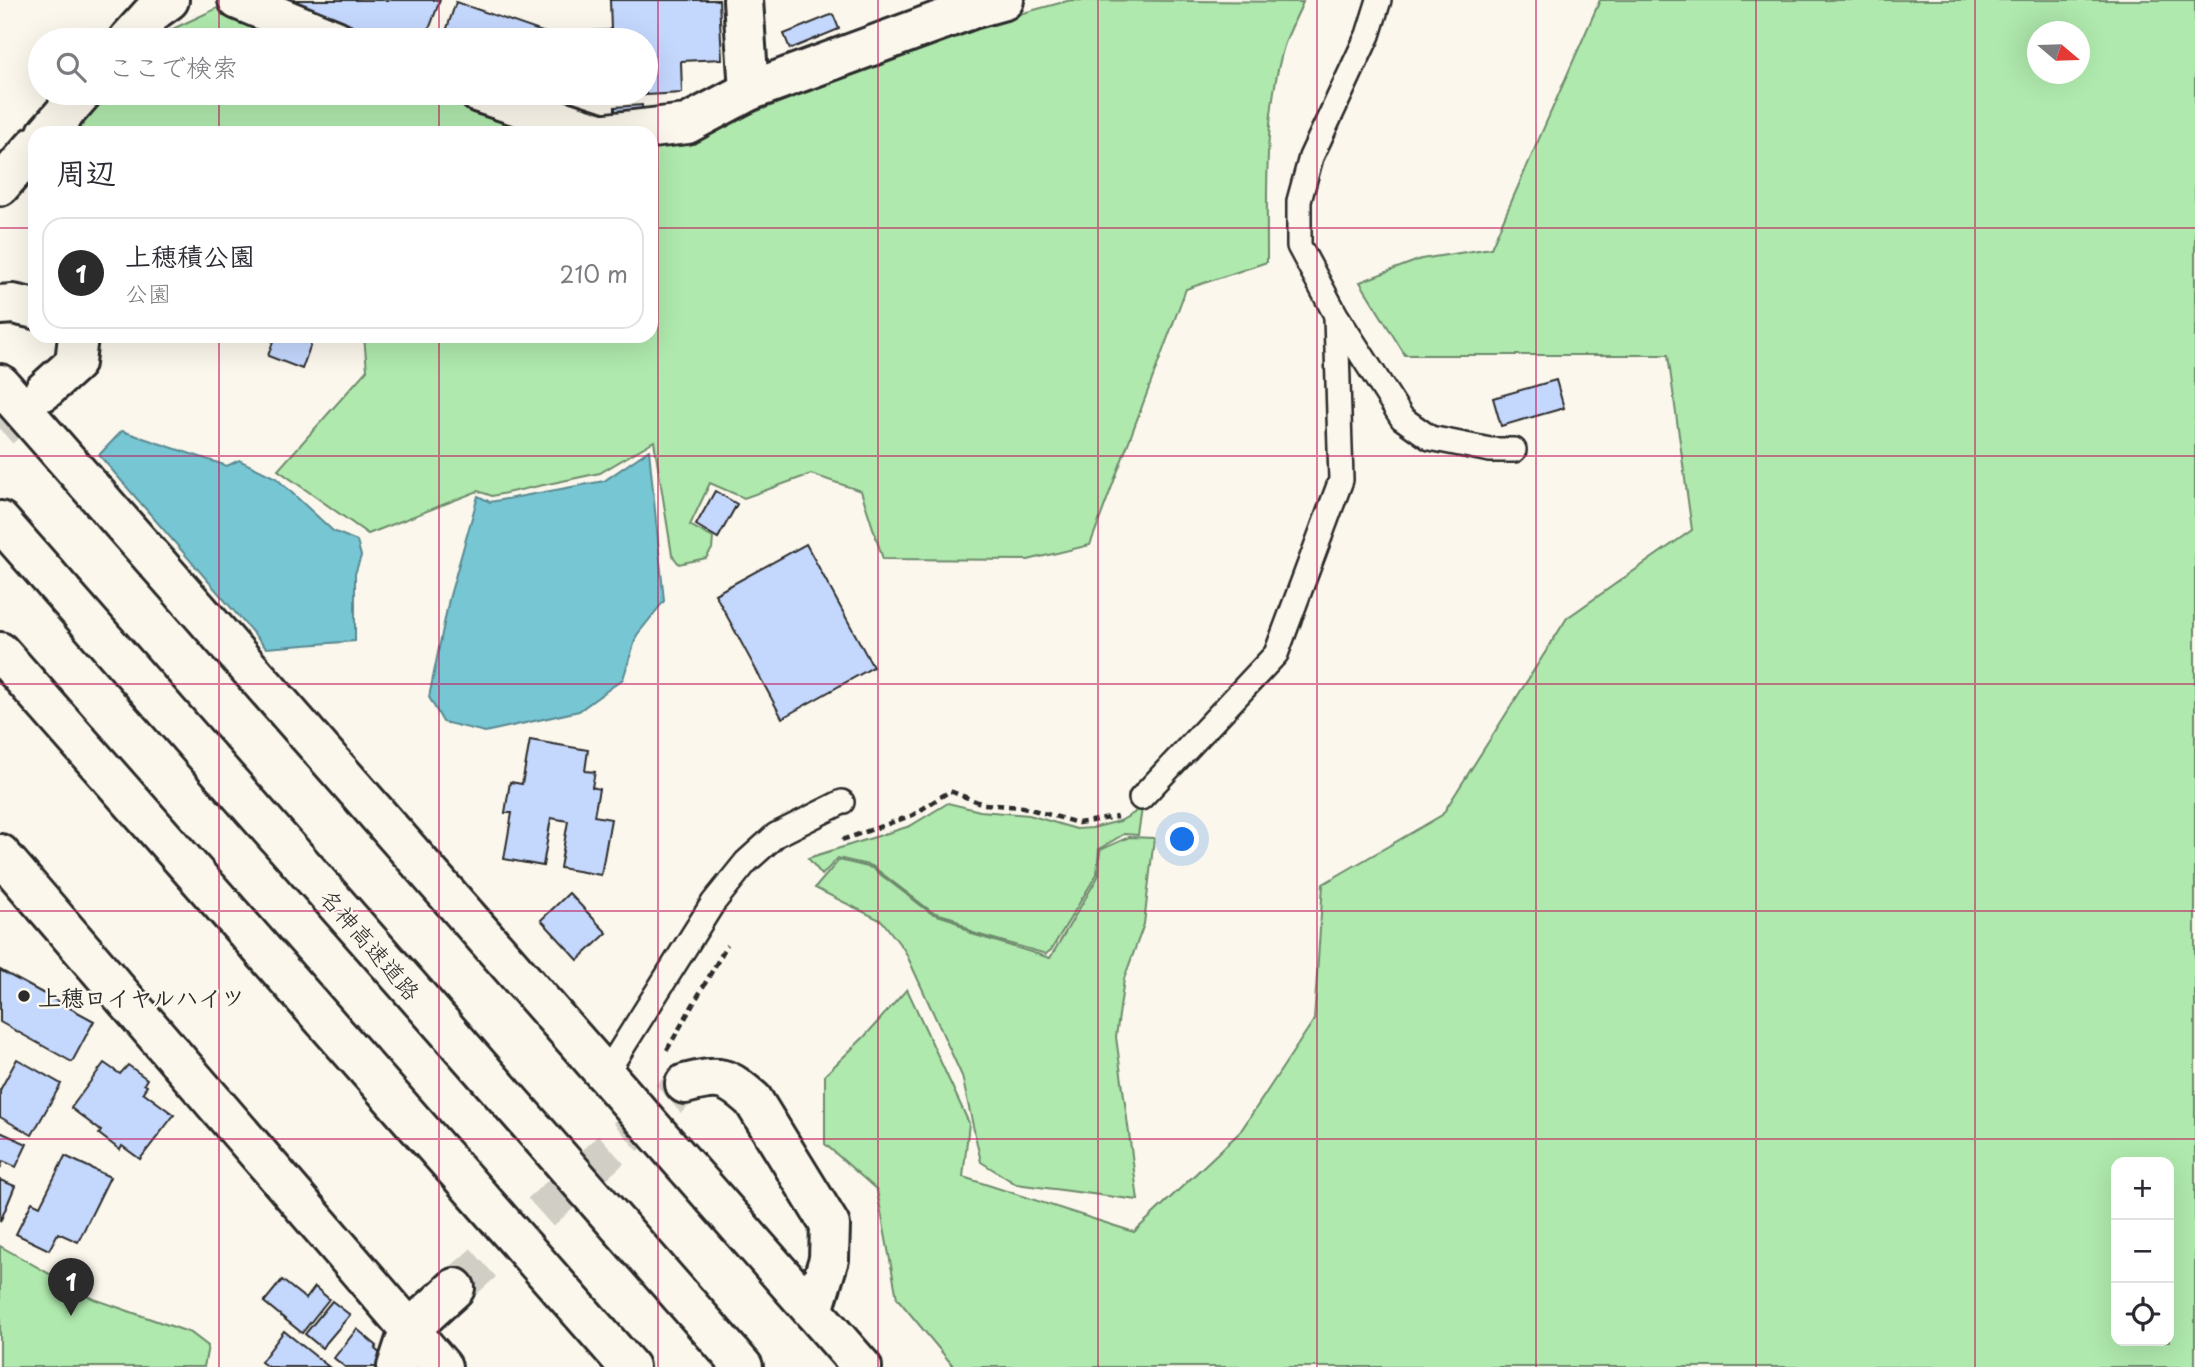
<!DOCTYPE html>
<html lang="ja">
<head>
<meta charset="utf-8">
<style>
  :root { --surface:#fff; --page:#f2f2f3; --text:#2b2b33; --muted:#7c7c81; --line:#e1e1e2; --accent:#2b2b2b }
  body { margin:0; font-family:"Playpen Sans","Klee One",sans-serif; background:var(--page); color:var(--text) }
  .controls { position:absolute; right:21px; bottom:21px; display:grid; overflow:hidden; border-radius:14px; box-shadow:0 7px 28px #0002 }
  .controls button { width:63px; height:63px; display:grid; place-items:center; padding:0; border:0; border-bottom:2px solid var(--line); background:var(--surface); color:var(--text); font:35px sans-serif }
  .compass { position:absolute; left:2027px; top:21px; width:63px; height:63px; border-radius:50%; background:var(--surface); box-shadow:0 7px 28px #0002; rotate:109deg }
  .you { position:absolute; left:1183px; top:840px; width:24px; height:24px; margin:-18px; border:5px solid #fff; border-radius:50%; background:#1a73e8; box-shadow:0 0 0 10px #1a73e833 }
  .badge { display:grid; place-items:center; width:46px; height:46px; border-radius:50%; background:var(--accent); color:#fff; font-size:23px; font-weight:700 }
  .pin { position:absolute; translate:-50% -58px; filter:drop-shadow(0 2px 4px #0008) }
  .pin::after { content:''; position:absolute; top:37px; width:24px; height:21px; background:inherit; clip-path:polygon(0 0,100% 0,50% 100%) }
  .list { margin:0; padding:0; list-style:none }
  h2 { display:flex; justify-content:space-between; align-items:center; height:91px; margin:0; padding:0 28px; font-size:30px }
  h2 small { font-size:23px; font-weight:400; color:var(--muted) }
  .list li { display:grid; grid-template-columns:46px 1fr auto; gap:21px; align-items:center; box-sizing:border-box; height:112px; margin:0 14px 14px; padding:0 14px; border:2px solid var(--line); border-radius:21px }
  .list b { display:block; font-size:26px; white-space:nowrap }
  .list p { margin:0; font-size:23px; white-space:nowrap; color:var(--muted) }
  .list em { font-size:23px; font-style:normal; color:var(--muted) }
  .icon { flex:none; width:38px; height:38px; fill:none; stroke:currentColor; stroke-width:2; stroke-linecap:round; stroke-linejoin:round }
  .map { position:relative; flex:none; width:2195px; height:1367px; overflow:hidden }
  .search { position:absolute; background:var(--surface); box-shadow:0 7px 28px #0002; left:28px; top:28px; width:630px; height:77px; display:flex; align-items:center; gap:18px; box-sizing:border-box; padding:0 24px; border-radius:38px; color:var(--muted); font-size:26px }
  .panel { position:absolute; background:var(--surface); box-shadow:0 7px 28px #0002; left:28px; top:126px; width:630px; height:217px; border-radius:21px }
  .map>svg:first-child { display:block }
  .green { fill:#afe9ad; stroke:#6d8a6c; stroke-width:2; fill-rule:evenodd }
  .water { fill:#77c6d3; stroke:#598890; stroke-width:2 }
  .building { fill:#c4d7fd; stroke:#2b2b2b; stroke-width:2 }
  .lines { fill:none; stroke-linecap:round; stroke-linejoin:round }
  .minor-tunnel { stroke:#d1cec5; stroke-width:38; stroke-dasharray:38 19; stroke-linecap:butt }
  .service-casing { stroke:#2b2b2b; stroke-width:28 }
  .minor-casing { stroke:#2b2b2b; stroke-width:44 }
  .tertiary-casing { stroke:#2b2b2b; stroke-width:44 }
  .motorway-casing { stroke:#2b2b2b; stroke-width:44 }
  .path { stroke:#2b2b2b; stroke-width:4.5; stroke-dasharray:7 5; stroke-linecap:butt }
  .service { stroke:#fbf7ec; stroke-width:23 }
  .minor { stroke:#fbf7ec; stroke-width:38 }
  .tertiary { stroke:#fbf7ec; stroke-width:38 }
  .motorway { stroke:#fbf7ec; stroke-width:38 }
  .grid { fill:none; stroke:#c2185b; stroke-width:2; stroke-opacity:0.55 }
  .poi-dot { fill:#2b2b2b; stroke:#fbf7ec; stroke-width:2.5 }
  .labels { text-anchor:middle; dominant-baseline:central; stroke-width:5; stroke-linejoin:round; paint-order:stroke }
  .street-label { font-size:23px; fill:#2b2b2b; stroke:#fbf7ec }
  .poi-label { font-size:23px; font-weight:bold; fill:#2b2b2b; stroke:#fbf7ec; text-anchor:start }
</style>
</head>
<body>
<div class="map">
<svg width="2195" height="1367" viewBox="0 0 2195 1367">
  <rect width="100%" height="100%" fill="#fbf7ec"/>
  <filter id="ink" filterUnits="userSpaceOnUse"><feTurbulence type="fractalNoise" baseFrequency=".0143" numOctaves="2"/><feDisplacementMap in="SourceGraphic" scale="14" xChannelSelector="R" yChannelSelector="G"/><feConvolveMatrix kernelMatrix="1 2 1 2 8 2 1 2 1" color-interpolation-filters="sRGB"/></filter>
  <g filter="url(#ink)">
    <g class="green">
      <path d="M1071 0 1303 2C1297 16 1289 31 1284 46 1264 113 1267 193 1267 262L1186 289 1090 545 1028 560 883 559 861 491 811 474 744 498 710 483 690 525 713 538 712 549 706 558 679 564 672 555 654 441 600 473 492 496 478 491 368 534 278 470 367 370 364 336H651V146L687 139 971 27Z"/>
      <path d="M1600 0H2195V1367H954L897 1298 877 1190 825 1144V1075L865 1036 907 989 969 1123 963 1177 1134 1232 1240 1132 1314 1020 1323 884 1442 815 1567 618 1692 530 1668 355H1405L1360 282 1421 259 1491 248ZM2038 32H2080V74H2038ZM2169 1162V1341H2116V1162Z"/>
      <path d="M226 4 312 40H149Z"/>
      <path d="M90 93H436L532 133H59Z"/>
      <path d="M1143 802 1138 835 1124 834 1099 849 1097 874 1051 950 1046 954 973 933 953 918 932 912 872 866 838 858 822 875 808 858 910 826 948 803 980 811 1029 815 1076 829 1092 828 1120 821 1134 813Z"/>
      <path d="M1129 837 1154 838 1144 924 1124 979 1116 1037 1138 1200 1016 1184 981 1162 962 1076 905 951 882 921 815 888 839 860 872 868 931 913 953 920 972 934 1050 958 1099 875 1100 850Z"/>
      <path d="M0 1246 94 1299 191 1333 208 1346 204 1367H0Z"/>
    </g>
    <g class="water">
      <path d="M122 431 227 466 239 460 276 478 333 531 357 541 361 556 355 574V641L266 648 99 455Z"/>
      <path d="M649 450 664 601 637 635 623 679 579 711 485 732 443 722 429 697 449 599 478 496 490 502 604 481Z"/>
    </g>
    <g class="building">
      <path d="M263 0H440L425 40H367Z"/>
      <path d="M610 0H719L722 59 681 61 682 93 573 99 572 93H646V40H569V32L611 30Z"/>
      <path d="M456 2 560 38 559 40H443Z"/>
      <path d="M833 14 839 29 790 49 784 34Z"/>
      <path d="M642 105 643 114 615 116V107Z"/>
      <path d="M275 336H299L312 341 302 369 268 356Z"/>
      <path d="M1556 380 1564 408 1501 426 1493 398Z"/>
      <path d="M715 491 737 504 718 538 696 525Z"/>
      <path d="M806 544 873 667 782 718 715 594Z"/>
      <path d="M530 740 588 750 585 771 595 772 592 787 599 789 594 816 611 819 601 875 560 868 568 821 551 818 543 866 504 859 512 813H505L510 782 522 784Z"/>
      <path d="M569 893 607 933 578 960 541 920Z"/>
      <path d="M0 970 94 1021 72 1062 0 1022Z"/>
      <path d="M17 1059 61 1084 32 1135 0 1117V1090Z"/>
      <path d="M104 1063 120 1074 128 1065 147 1079 144 1084 147 1086 143 1092 174 1115 140 1159 122 1146 120 1150 99 1134 101 1131 71 1108Z"/>
      <path d="M0 1132 27 1144 16 1167 3 1161 0 1169Z"/>
      <path d="M65 1156 110 1177 78 1242 58 1233 49 1250 16 1234 32 1202 40 1206Z"/>
      <path d="M0 1180 15 1186 0 1222Z"/>
      <path d="M282 1280 306 1299 315 1287 329 1299 302 1333 264 1302Z"/>
      <path d="M332 1301 350 1315 322 1348 305 1334Z"/>
      <path d="M357 1329 377 1346 375 1349 384 1357 376 1367H345L334 1358Z"/>
      <path d="M284 1331 329 1367H268L261 1362Z"/>
    </g>
    <g class="lines">
      <g class="minor-tunnel">
        <path d="M0 429 44 391"/>
        <path d="M455 1288 685 1084"/>
      </g>
      <g class="service-casing">
        <g id="service">
          <path d="M1379 0 1368 35 1311 157 1299 201V246L1336 315 1402 418 1430 438 1490 450H1514"/>
          <path d="M1141 798 1276 654 1341 480 1336 317"/>
          <path d="M605 1075 713 903 746 862 776 835 842 802"/>
        </g>
      </g>
      <g class="minor-casing">
        <g id="minor">
          <path d="M238 0 336 40"/>
          <path d="M743 0 749 91"/>
          <path d="M128 40 155 10 169 0"/>
          <path d="M479 93 600 133"/>
          <path d="M47 133 82 93"/>
          <path d="M607 133 687 124 749 91 972 9 1004 0"/>
          <path d="M0 186 35 146"/>
          <path d="M0 305 13 304 35 309"/>
          <path d="M44 391 75 363 78 336"/>
          <path d="M0 854 442 1367"/>
          <path d="M685 1084C720 1075 726 1076 753 1100L830 1225 829 1259 813 1311"/>
          <path d="M397 1367 409 1330 455 1288"/>
        </g>
      </g>
      <g class="tertiary-casing">
        <path id="tertiary" d="M0 384 862 1367"/>
      </g>
      <g class="motorway-casing">
        <g id="motorway">
          <path d="M0 521 743 1367"/>
          <path d="M0 652 629 1367"/>
        </g>
      </g>
      <g class="path">
        <path d="M842 840 913 815 950 791 983 804 1023 807 1078 823 1117 817"/>
        <path d="M667 1050 727 945"/>
      </g>
      <use href="#service" class="service"/>
      <use href="#minor" class="minor"/>
      <use href="#tertiary" class="tertiary"/>
      <use href="#motorway" class="motorway"/>
    </g>
  </g>
  <path class="grid" d="M219 0V40M439 0V40M658 0V1367M878 0V1367M1098 0V1367M1317 0V1367M1536 0V1367M1756 0V1367M1975 0V1367M219 93V133M439 93V133M0 228H35M651 228H2195M219 336V1367M439 336V1367M0 456H2195M0 684H2195M0 911H2195M0 1139H2195"/>
  <circle class="poi-dot" cx="24" cy="996" r="7"/>
  <g class="labels">
    <g class="street-label">
      <text transform="translate(371 944) rotate(49)">名神高速道路</text>
    </g>
    <g class="poi-label">
      <text x="38" y="996">上穂ロイヤルハイツ</text>
    </g>
  </g>
</svg>
<div class="controls">
<button>+</button>
<button>−</button>
<button><svg class="icon" aria-label="locate" viewBox="0 0 24 24"><circle cx="12" cy="12" r="6"/><path d="M12 2v4M12 18v4M2 12h4M18 12h4"/></svg></button>
</div>
<svg class="compass" viewBox="-18 -18 36 36"><path d="M0-13l5 13h-10z" fill="#e53935"/><path d="M0 13l5-13h-10z" fill="#7c7c81"/></svg>
<div class="you"></div>
<div class="pin badge" style="left:71px;top:1316px">1</div>
<div class="search"><svg class="icon" aria-label="search" viewBox="0 0 24 24"><circle cx="10" cy="10" r="6"/><path d="M15 15l6 6"/></svg>ここで検索</div>
<section class="panel">
<h2>周辺<small></small></h2>
<ul class="list">
<li><span class="badge">1</span><div><b>上穂積公園</b><p>公園</p></div><em>210 m</em></li>
</ul>
</section>
</div>
</body>
</html>
